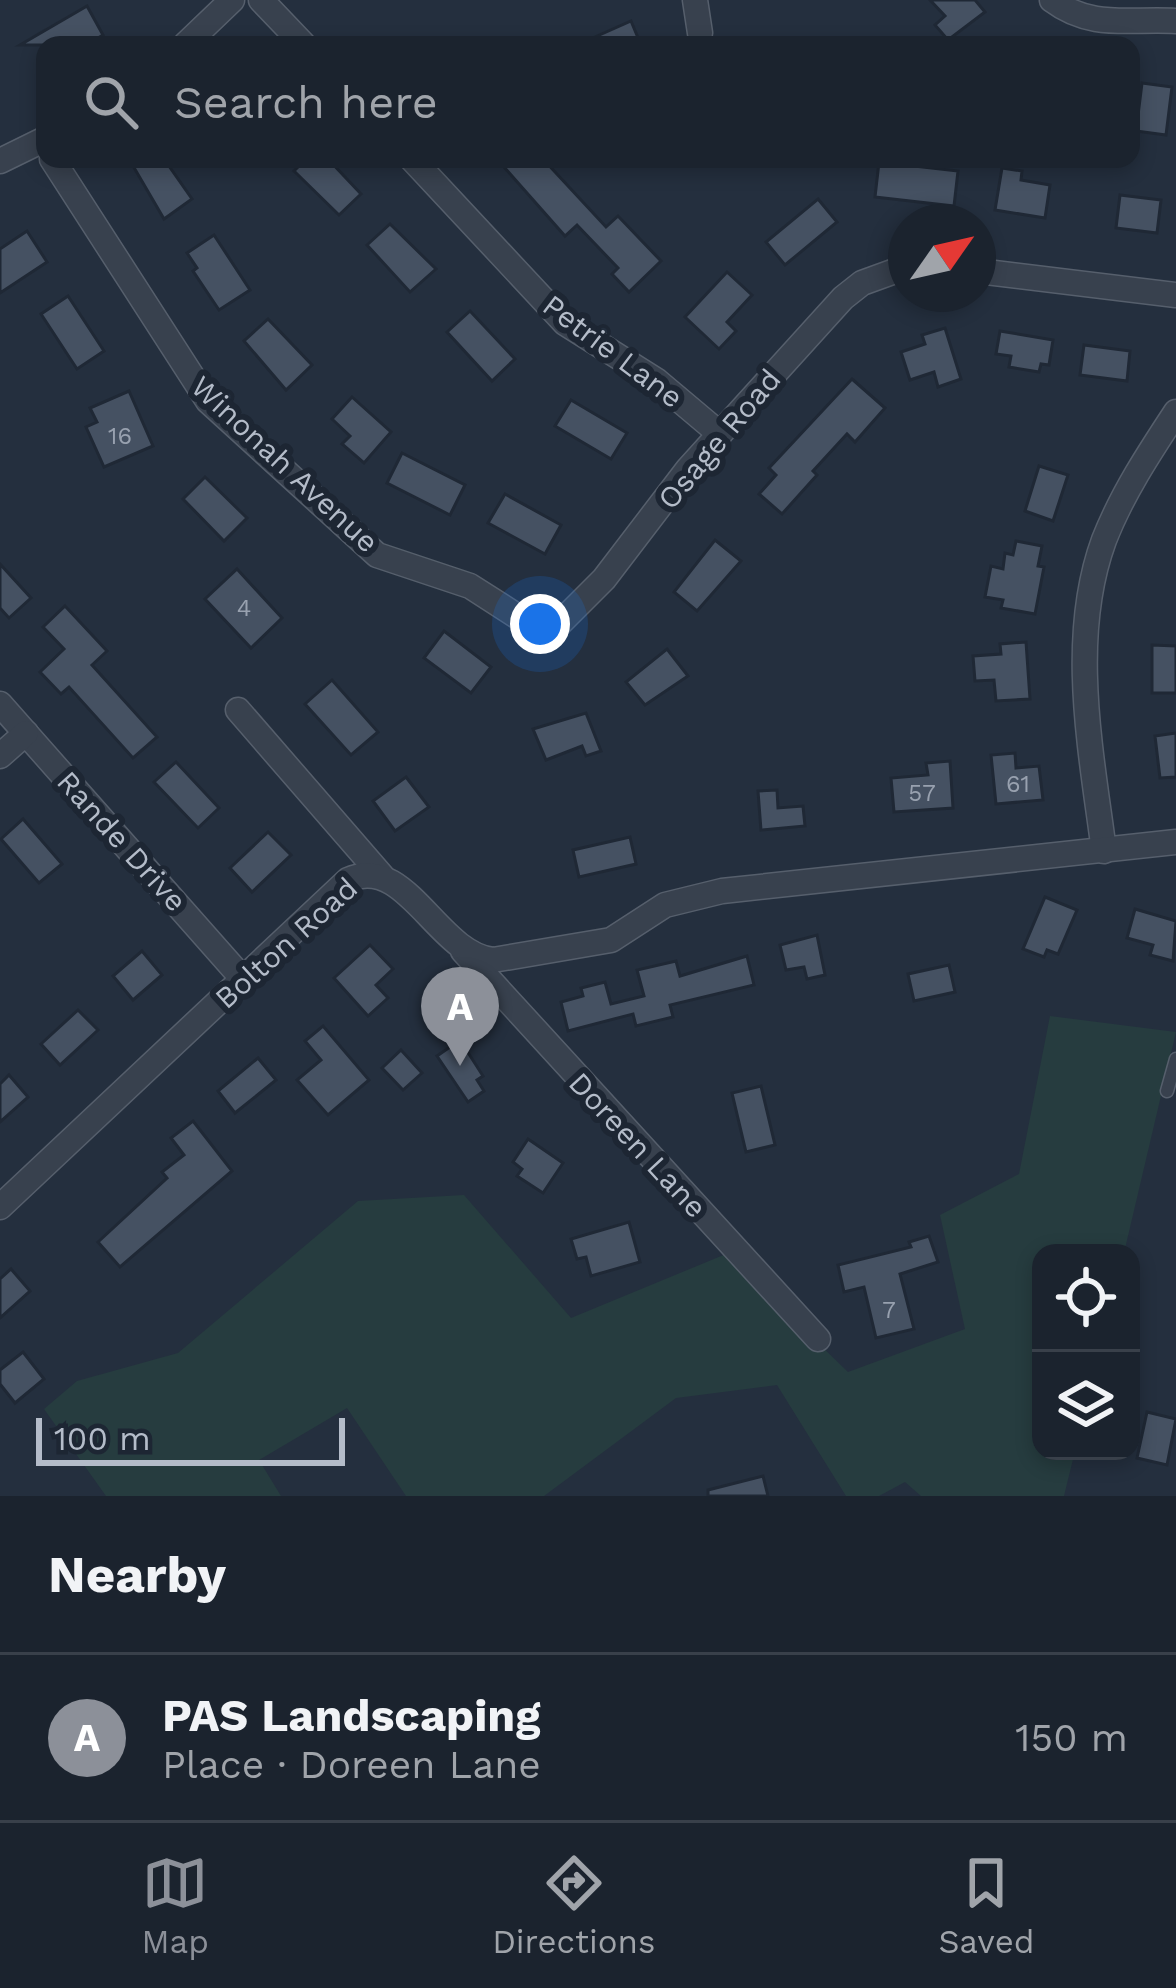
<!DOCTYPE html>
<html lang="en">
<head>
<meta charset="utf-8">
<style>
  :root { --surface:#1b232e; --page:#282f3a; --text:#f1f3f6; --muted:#a0a4aa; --line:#39404a; --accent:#8c9099 }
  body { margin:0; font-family:"Work Sans",sans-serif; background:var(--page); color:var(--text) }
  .controls { position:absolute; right:36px; bottom:36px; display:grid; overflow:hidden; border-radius:24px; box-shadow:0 6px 18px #0003 }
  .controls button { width:108px; height:108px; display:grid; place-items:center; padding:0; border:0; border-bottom:3px solid var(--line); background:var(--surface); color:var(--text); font:60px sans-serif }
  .compass { position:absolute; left:888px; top:204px; width:108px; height:108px; border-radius:50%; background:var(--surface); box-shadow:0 6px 18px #0003; rotate:56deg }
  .scale { position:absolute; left:36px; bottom:30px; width:309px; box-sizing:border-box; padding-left:12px; border:6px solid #b4bcc9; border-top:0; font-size:33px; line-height:42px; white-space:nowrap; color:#b4bcc9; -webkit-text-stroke:9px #1d2633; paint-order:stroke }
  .you { position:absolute; left:540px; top:624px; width:42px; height:42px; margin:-30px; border:9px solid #fff; border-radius:50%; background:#1a73e8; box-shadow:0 0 0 18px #1a73e833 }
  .badge { display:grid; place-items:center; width:78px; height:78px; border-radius:50%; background:var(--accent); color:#fff; font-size:39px; font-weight:700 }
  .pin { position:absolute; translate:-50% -99px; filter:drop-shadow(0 3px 6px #0008) }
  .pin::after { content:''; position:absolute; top:63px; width:42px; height:36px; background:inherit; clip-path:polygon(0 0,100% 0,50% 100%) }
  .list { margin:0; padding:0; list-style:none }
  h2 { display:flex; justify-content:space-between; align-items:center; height:156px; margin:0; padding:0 48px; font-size:51px }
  h2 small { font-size:39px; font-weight:400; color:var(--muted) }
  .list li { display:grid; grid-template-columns:78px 1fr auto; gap:36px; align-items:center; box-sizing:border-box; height:168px; padding:0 48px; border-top:3px solid var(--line) }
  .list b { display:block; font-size:45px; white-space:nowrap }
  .list p { margin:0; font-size:39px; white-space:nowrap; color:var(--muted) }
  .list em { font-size:39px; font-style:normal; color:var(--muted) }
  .icon { flex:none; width:66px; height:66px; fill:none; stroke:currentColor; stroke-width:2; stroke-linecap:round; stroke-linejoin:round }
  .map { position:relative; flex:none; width:1176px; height:1496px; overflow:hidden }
  .search { position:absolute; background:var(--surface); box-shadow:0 6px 18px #0003; left:36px; right:36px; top:36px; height:132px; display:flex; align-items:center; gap:30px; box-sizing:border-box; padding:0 42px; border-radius:24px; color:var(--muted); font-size:45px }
  .sheet { height:324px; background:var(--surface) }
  nav { display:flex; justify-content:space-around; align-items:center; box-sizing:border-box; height:168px; border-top:3px solid var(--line); background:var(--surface); font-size:33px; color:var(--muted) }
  nav a { display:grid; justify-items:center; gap:6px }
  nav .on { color:var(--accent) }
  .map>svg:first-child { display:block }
  .green { fill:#263c3f }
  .building { fill:#455162; stroke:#1f2835; stroke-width:3 }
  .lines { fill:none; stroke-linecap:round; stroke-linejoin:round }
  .lane-casing { stroke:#565f6c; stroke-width:15 }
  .street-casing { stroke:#565f6c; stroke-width:27 }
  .lane { stroke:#38414e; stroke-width:12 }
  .street { stroke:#38414e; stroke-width:24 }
  .labels { text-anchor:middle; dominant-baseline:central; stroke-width:12; stroke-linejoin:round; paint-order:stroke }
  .number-label { font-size:24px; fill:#98a1af }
  .street-label { font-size:30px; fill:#b4bcc9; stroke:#1d2633 }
</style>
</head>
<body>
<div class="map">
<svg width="1176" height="1496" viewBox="0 0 1176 1496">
  <rect width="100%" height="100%" fill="#242f3e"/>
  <path class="green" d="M1050 1016 1176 1032 1124 1253H1041V1451H1075L1064 1496H921L905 1482 879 1496H846L777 1385 676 1398 544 1496H406L347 1408 259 1460 281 1496H106L44 1409 77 1381 178 1353 358 1201 464 1195 571 1318 726 1254 848 1372 965 1329 940 1215 1019 1174Z"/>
  <g class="building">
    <path d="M930 0H975L985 12 948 40 935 25 945 16Z"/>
    <path d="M87 6 103 35 86 45H20Z"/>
    <path d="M631 21 641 45H577Z"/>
    <path d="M1142 83 1172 87 1166 135 1136 131Z"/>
    <path d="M129 159H164L192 199 164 219Z"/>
    <path d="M306 159H328L361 194 339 215 294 171Z"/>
    <path d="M497 159H543L606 227 618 216 661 261 629 292 612 274 618 268 577 225 565 236Z"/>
    <path d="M879 162 958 171 954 206 875 197Z"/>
    <path d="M1002 168 1022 171 1021 180 1050 185 1045 218 995 210Z"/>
    <path d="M1120 195 1161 200 1157 233 1116 228Z"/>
    <path d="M818 199 837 222 785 265 766 242Z"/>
    <path d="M390 224 436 269 410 292 367 245Z"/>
    <path d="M27 231 47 262 0 293V249Z"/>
    <path d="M214 235 250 290 219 310 193 271 197 268 187 253Z"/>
    <path d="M727 272 752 295 727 322 736 331 719 349 685 317Z"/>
    <path d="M68 296 104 351 77 369 41 314Z"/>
    <path d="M470 311 515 359 492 381 447 332Z"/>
    <path d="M268 319 312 365 286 390 244 341Z"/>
    <path d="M945 328 961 379 938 387 934 372 910 380 901 352 925 344 922 335Z"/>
    <path d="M1000 331 1053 340 1049 365 1041 364 1039 372 1009 367 1011 356 996 354Z"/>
    <path d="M1084 345 1130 351 1127 381 1080 375Z"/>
    <path d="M852 379 885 408 855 442 847 434 813 471 817 475 782 514 759 494 776 475 769 468Z"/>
    <path d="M129 391 153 446 104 467 86 427 97 422 90 408Z"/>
    <path d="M352 397 391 432 364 463 342 444 350 436 332 419Z"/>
    <path d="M571 400 627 433 611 459 555 426Z"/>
    <path d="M402 453 465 485 450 515 387 483Z"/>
    <path d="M1039 466 1068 475 1053 521 1025 511Z"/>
    <path d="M205 477 247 518 224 541 183 499Z"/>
    <path d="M505 494 561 525 545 554 488 523Z"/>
    <path d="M715 540 741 561 697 611 674 592Z"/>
    <path d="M1016 541 1042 546 1038 566 1044 567 1035 614 1001 608 1003 600 985 597 991 566 1003 569 1005 553 1013 555Z"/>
    <path d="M0 564 31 598 9 618 0 608Z"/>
    <path d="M237 569 282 618 251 648 205 599Z"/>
    <path d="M65 606 107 651 92 665 157 737 133 758 69 687 61 694 40 672 64 649 43 627Z"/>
    <path d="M444 631 491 667 471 693 424 658Z"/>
    <path d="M1026 642 1030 699 996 701 994 680 975 681 973 656 1001 654 1000 644Z"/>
    <path d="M1152 645 1176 646V693H1152Z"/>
    <path d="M667 649 688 676 645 705 626 682Z"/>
    <path d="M332 680 378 732 351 755 305 704Z"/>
    <path d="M586 713 601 751 586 756 582 746 546 760 533 729Z"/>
    <path d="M1176 733V777L1160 778 1155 736Z"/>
    <path d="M1015 753 1016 768 1039 766 1043 800 996 804 991 755Z"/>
    <path d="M950 761 953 808 894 812 891 778 928 775 926 763Z"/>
    <path d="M176 762 219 808 198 828 154 782Z"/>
    <path d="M406 777 429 807 395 831 373 801Z"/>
    <path d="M777 790 778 808 803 806 805 826 761 830 758 791Z"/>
    <path d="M23 819 62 864 39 883 1 839Z"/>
    <path d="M268 832 291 855 252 892 230 868Z"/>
    <path d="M630 837 636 864 579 877 573 850Z"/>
    <path d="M1045 897 1077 910 1058 954 1047 950 1044 957 1023 949Z"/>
    <path d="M1135 909 1176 921 1173 961 1150 955 1153 945 1127 938Z"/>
    <path d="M817 935 825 975 807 979 804 967 786 970 780 945Z"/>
    <path d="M370 945 393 969 376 985 388 998 368 1016 334 978Z"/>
    <path d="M142 951 162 975 133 1000 113 976Z"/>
    <path d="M747 956 754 985 670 1005 673 1017 636 1026 633 1014 568 1031 561 1002 583 996 581 988 605 982 611 1004 644 996 637 970 676 961 680 976Z"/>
    <path d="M949 965 955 992 914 1001 908 974Z"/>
    <path d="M78 1010 98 1030 60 1065 41 1044Z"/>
    <path d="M323 1026 369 1080 328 1115 297 1080 321 1060 305 1041Z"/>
    <path d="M460 1040 483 1076 477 1080 484 1091 468 1102 437 1056Z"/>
    <path d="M401 1050 422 1073 403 1090 382 1068Z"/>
    <path d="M258 1058 276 1080 235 1113 218 1091Z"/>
    <path d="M9 1075 28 1097 0 1122V1084Z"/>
    <path d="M761 1086 775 1145 746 1152 732 1093Z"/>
    <path d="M193 1121 232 1171 120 1267 98 1242 167 1178 162 1172 184 1155 171 1138Z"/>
    <path d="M528 1139 563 1163 543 1193 517 1176 522 1169 513 1162Z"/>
    <path d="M629 1222 640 1262 591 1276 586 1257 577 1259 571 1239Z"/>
    <path d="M929 1236 938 1262 900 1274 914 1329 876 1338 864 1287 844 1292 838 1265 911 1247 909 1242Z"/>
    <path d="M11 1269 30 1291 0 1318V1279Z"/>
    <path d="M23 1352 44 1379 15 1403 0 1384V1370Z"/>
    <path d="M1147 1412 1176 1419 1167 1465 1137 1458Z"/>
    <path d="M763 1476 768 1496H708V1490Z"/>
  </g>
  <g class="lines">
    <g class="lane-casing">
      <path id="lane" d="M1167 1091 1176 1059"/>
    </g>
    <g class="street-casing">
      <g id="street">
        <path d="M261 0 304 45"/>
        <path d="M695 0 700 33"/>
        <path d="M1052 0C1092 30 1130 18 1176 21"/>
        <path d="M185 45 232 0"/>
        <path d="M52 159 208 401 377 555 470 586 534 627 545 629 559 624 604 579 688 469 843 298 862 283 906 267"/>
        <path d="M412 159 565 323 657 381 720 434"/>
        <path d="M0 161 45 139"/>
        <path d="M978 271 1176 295"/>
        <path d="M0 704 243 979"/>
        <path d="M238 710 382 876"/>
        <path d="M0 756 26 733"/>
        <path d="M1104 851C1091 751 1068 638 1104 540 1122 494 1149 453 1176 412"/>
        <path d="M463 951 818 1339"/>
        <path d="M0 1207 348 880C406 853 437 954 493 960L611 940 665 905 722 891 1176 842"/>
      </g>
    </g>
    <use href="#lane" class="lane"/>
    <use href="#street" class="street"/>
  </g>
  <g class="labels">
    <g class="number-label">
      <text x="120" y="436">16</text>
      <text x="244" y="608">4</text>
      <text x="1018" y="784">61</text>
      <text x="922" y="793">57</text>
      <text x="889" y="1310">7</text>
    </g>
    <g class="street-label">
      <text transform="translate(613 351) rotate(37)">Petrie Lane</text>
      <text transform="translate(719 439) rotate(-50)">Osage Road</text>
      <text transform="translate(285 464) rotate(43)">Winonah Avenue</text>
      <text transform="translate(122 841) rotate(48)">Rande Drive</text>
      <text transform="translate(286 943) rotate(-42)">Bolton Road</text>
      <text transform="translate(638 1145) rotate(47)">Doreen Lane</text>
    </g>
  </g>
</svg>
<div class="controls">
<button><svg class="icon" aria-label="locate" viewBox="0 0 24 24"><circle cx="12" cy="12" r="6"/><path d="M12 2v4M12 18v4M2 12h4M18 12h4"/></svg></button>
<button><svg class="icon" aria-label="layers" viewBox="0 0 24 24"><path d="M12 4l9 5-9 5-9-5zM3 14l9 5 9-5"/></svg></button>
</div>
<svg class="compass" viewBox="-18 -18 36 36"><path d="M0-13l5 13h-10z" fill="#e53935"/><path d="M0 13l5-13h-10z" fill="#a0a4aa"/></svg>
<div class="scale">100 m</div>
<div class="you"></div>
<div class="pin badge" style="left:460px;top:1066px">A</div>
<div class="search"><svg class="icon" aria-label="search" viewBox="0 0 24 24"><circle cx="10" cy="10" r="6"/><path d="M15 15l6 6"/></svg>Search here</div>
</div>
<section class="sheet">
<h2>Nearby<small></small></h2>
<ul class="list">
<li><span class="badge">A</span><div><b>PAS Landscaping</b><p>Place · Doreen Lane</p></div><em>150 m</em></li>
</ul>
</section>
<nav>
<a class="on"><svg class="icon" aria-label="map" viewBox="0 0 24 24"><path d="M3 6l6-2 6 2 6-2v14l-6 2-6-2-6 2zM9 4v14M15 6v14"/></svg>Map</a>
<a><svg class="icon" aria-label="directions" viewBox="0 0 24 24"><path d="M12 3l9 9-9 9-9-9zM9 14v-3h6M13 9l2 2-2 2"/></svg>Directions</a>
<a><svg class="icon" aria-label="saved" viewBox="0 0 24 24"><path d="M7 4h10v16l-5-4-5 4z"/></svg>Saved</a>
</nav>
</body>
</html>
